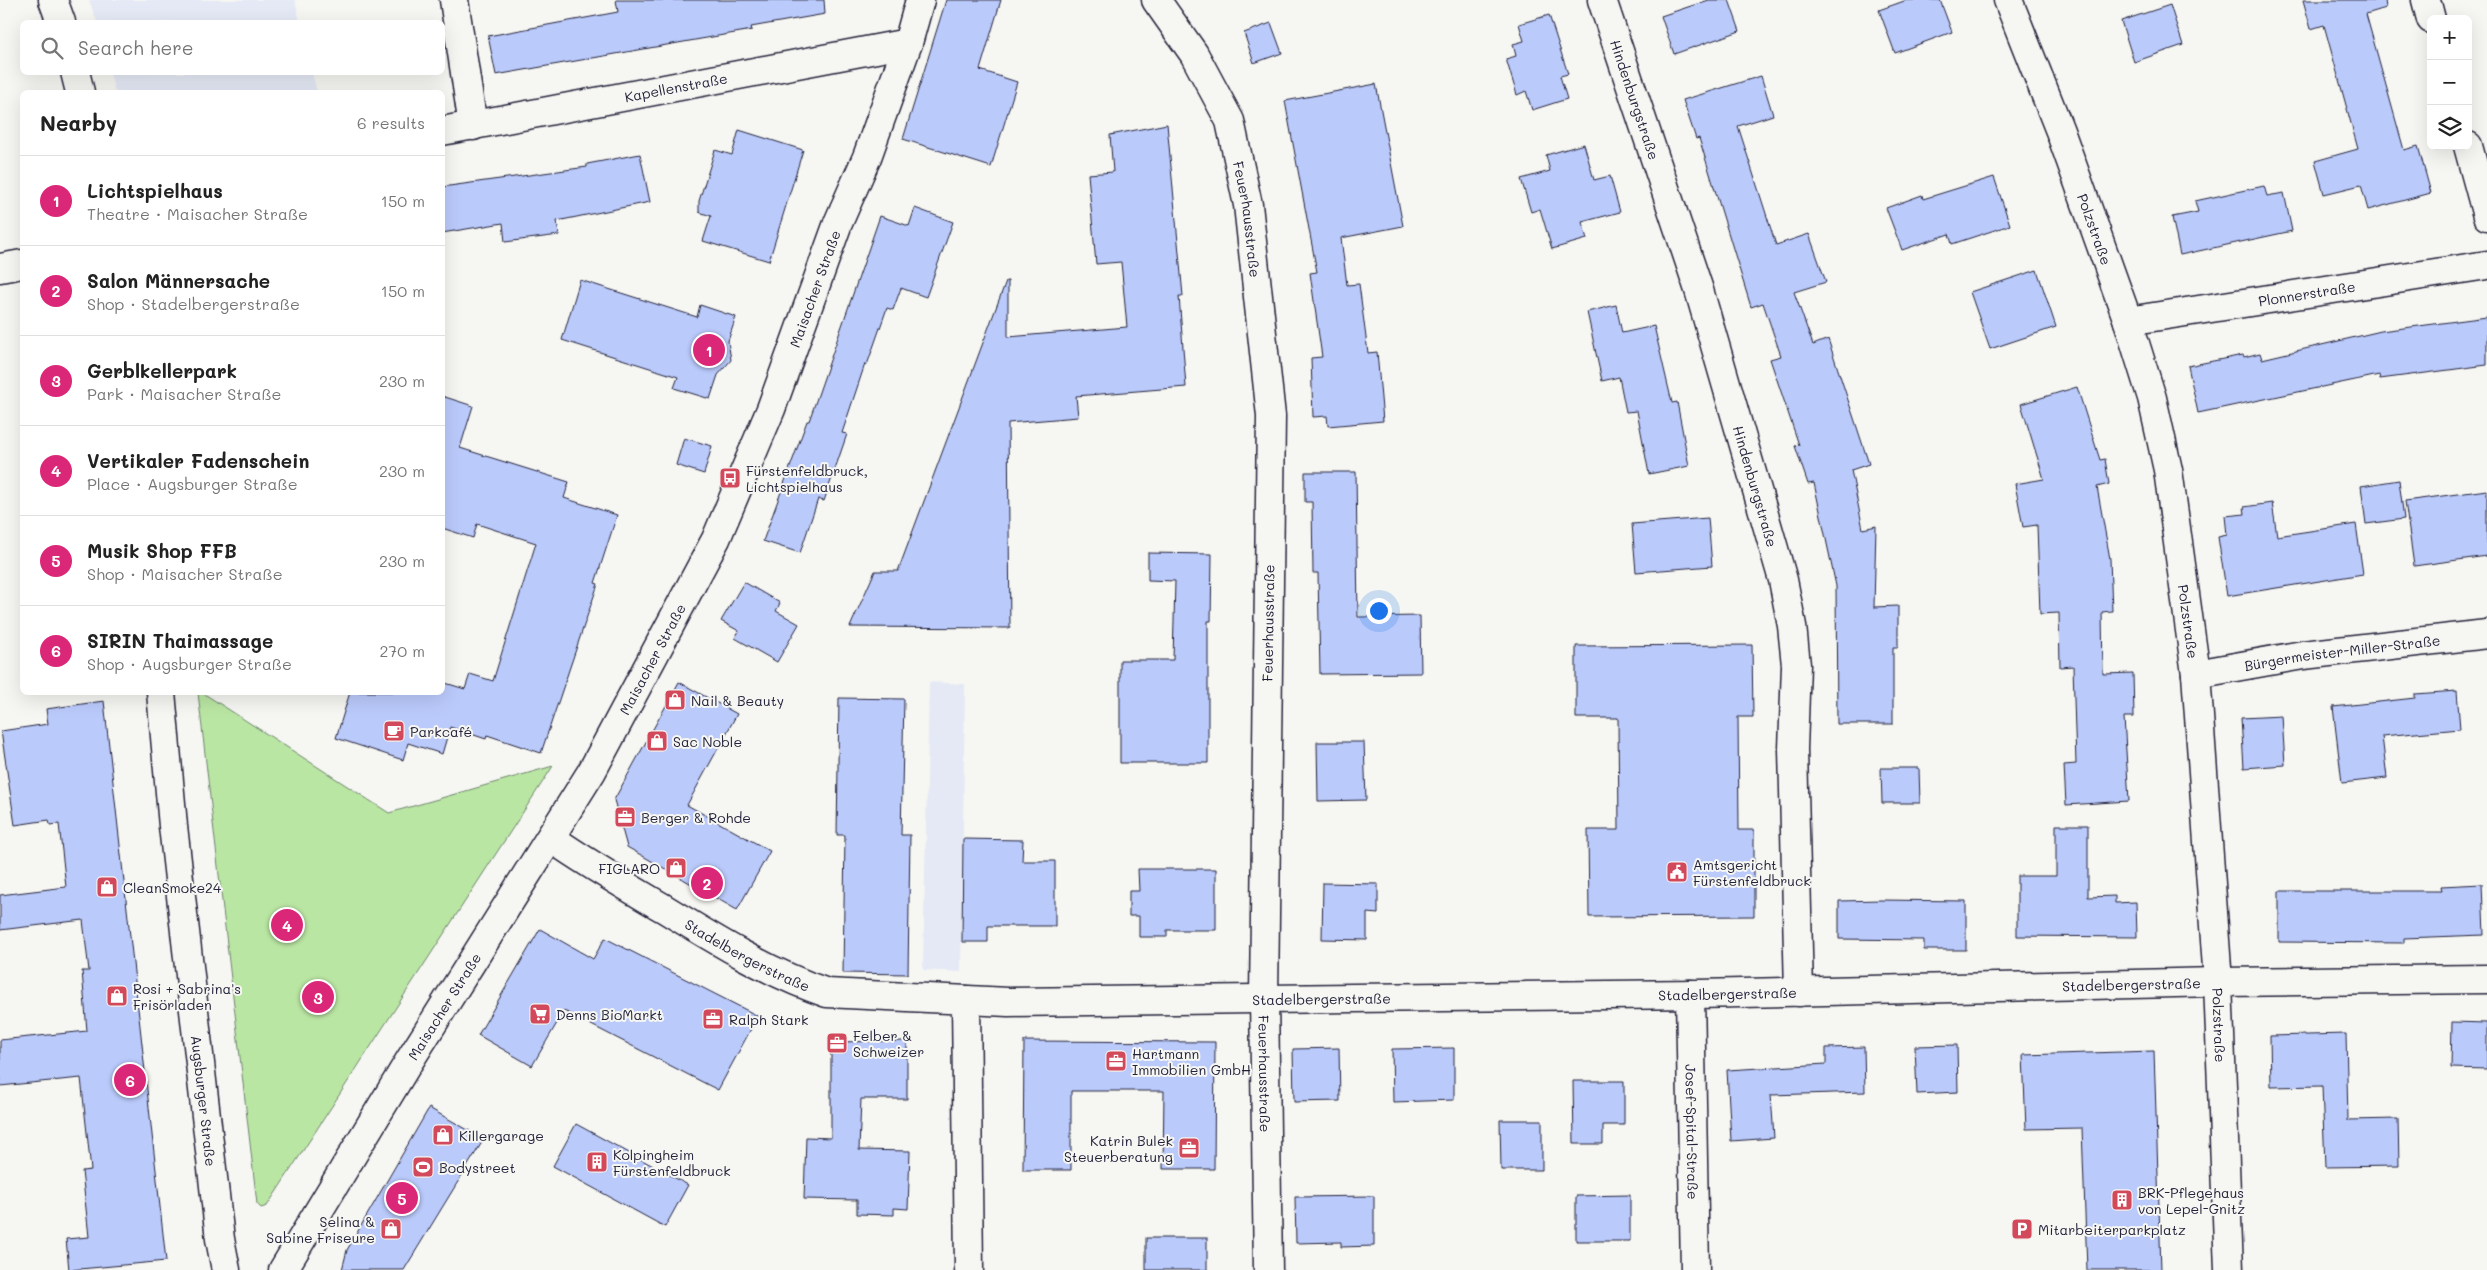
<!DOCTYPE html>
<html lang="en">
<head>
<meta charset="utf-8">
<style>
  :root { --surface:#fff; --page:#f2f2f2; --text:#222; --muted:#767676; --line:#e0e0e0; --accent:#db2777 }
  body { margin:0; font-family:Mali,sans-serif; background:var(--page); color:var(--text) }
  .controls { position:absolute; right:15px; top:15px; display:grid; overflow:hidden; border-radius:8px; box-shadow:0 5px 20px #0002 }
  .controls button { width:45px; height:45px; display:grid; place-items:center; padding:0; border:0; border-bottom:1px solid var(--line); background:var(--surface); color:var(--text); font:25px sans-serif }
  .you { position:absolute; left:1378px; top:610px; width:18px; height:18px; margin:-12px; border:4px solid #fff; border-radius:50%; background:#1a73e8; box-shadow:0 0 0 8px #1a73e833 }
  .badge { display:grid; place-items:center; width:32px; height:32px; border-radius:50%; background:var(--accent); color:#fff; font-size:16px; font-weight:700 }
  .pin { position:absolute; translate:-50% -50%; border:2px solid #fff; box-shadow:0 1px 5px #0006 }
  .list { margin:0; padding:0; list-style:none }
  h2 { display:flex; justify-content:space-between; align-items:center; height:65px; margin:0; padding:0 20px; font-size:21px }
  h2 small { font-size:16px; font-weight:400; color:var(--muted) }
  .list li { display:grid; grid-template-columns:32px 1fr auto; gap:15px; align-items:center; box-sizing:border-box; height:90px; padding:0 20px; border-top:1px solid var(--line) }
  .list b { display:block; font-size:19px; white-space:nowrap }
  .list p { margin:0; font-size:16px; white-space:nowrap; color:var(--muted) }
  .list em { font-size:16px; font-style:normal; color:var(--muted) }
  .icon { flex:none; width:28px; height:28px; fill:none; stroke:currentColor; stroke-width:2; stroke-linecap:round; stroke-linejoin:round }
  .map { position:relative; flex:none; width:2487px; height:1270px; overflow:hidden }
  .search { position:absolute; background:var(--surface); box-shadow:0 5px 20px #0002; left:20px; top:20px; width:425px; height:55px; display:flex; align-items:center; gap:12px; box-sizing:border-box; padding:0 18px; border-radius:8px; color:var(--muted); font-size:19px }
  .panel { position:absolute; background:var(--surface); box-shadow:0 5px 20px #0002; left:20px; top:90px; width:425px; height:605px; border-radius:8px }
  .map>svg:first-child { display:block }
  .built { fill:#e4e9f5 }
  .green { fill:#bae6a3; stroke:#6e846f }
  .building { fill:#bacafb; stroke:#22223b }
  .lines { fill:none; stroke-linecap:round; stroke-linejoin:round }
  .minor-casing { stroke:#22223b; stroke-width:31 }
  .minor { stroke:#f6f6f2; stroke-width:28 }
  .labels { text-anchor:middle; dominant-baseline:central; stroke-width:4; stroke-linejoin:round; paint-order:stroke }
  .street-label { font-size:14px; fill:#22223b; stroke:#f6f6f2 }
  .poi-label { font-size:14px; fill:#22223b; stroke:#f6f6f2; text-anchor:start }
</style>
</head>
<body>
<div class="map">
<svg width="2487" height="1270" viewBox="0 0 2487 1270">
  <rect width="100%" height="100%" fill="#f6f6f2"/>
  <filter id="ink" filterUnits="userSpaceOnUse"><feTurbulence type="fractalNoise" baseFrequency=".02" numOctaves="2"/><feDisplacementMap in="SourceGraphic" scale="10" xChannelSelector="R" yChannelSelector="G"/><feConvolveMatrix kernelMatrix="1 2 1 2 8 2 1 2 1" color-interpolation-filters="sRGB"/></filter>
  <g filter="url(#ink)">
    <g class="built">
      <path d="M89 0H295L300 22H97Z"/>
      <path d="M110 73H312L317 92H115Z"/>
      <path d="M929 682 965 684 961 972 923 970Z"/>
    </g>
    <path class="green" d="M198 693H203L389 813 553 766 267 1206 261 1208 257 1204Z"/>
    <g class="building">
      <path d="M616 0H824L825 14 751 27 752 30 496 75 488 36 618 12Z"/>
      <path d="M946 0H1001L980 70 1017 82 991 167 903 139Z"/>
      <path d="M1709 0H1729L1740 31 1674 54 1661 16Z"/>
      <path d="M1907 0H1940L1952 32 1895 53 1879 10Z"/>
      <path d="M2303 0H2385L2386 8 2366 14 2404 150 2418 146 2431 193 2368 210 2361 185 2324 194 2315 161 2358 149 2324 25 2311 29Z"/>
      <path d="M2170 5 2183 45 2134 62 2121 21Z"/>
      <path d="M1549 15 1568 74 1560 76 1567 99 1532 110 1526 91 1517 95 1506 59 1516 56 1513 44 1524 41 1519 24Z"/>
      <path d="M1271 23 1282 53 1254 63 1244 33Z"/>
      <path d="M1761 76 1773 115 1738 126 1776 245 1809 234 1826 282 1794 292 1813 345 1828 339 1869 464 1851 470 1863 529 1876 526 1874 607 1898 606V647H1893V724H1837L1836 586 1814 483 1808 484 1795 446 1799 445 1770 359 1781 356 1763 303 1751 307 1699 138 1696 139 1683 100Z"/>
      <path d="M1376 84 1403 226 1341 238 1347 285 1359 284 1368 353 1377 352 1383 421 1328 426 1327 416 1313 417 1311 358 1322 357 1310 273 1317 272 1285 101Z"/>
      <path d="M1167 124 1183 296H1179L1186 387 1076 396 1078 417 1008 423 1010 628 850 627 875 571H898L1006 281H1008V337L1127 327 1121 262 1096 264 1088 174 1113 172 1110 135Z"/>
      <path d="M739 130 803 150 769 261 703 241 711 216 699 212V201L715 150 732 155Z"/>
      <path d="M1584 144 1594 180 1610 176 1620 212 1582 222 1587 239 1552 249 1540 209 1531 212 1521 179 1550 171 1546 155Z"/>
      <path d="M640 154 650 202 557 221 559 235 505 242 503 223 442 233V187L587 167V164Z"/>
      <path d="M1994 177 2010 225 1952 244 1949 234 1902 250 1886 208 1922 195 1923 199Z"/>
      <path d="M2264 186 2267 196 2284 193 2292 231 2180 255 2172 217 2198 212 2195 201Z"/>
      <path d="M915 208 953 222 926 297 901 288 893 310 887 308 867 365 865 364 842 433 847 434 824 501 818 499 800 553 763 541 807 421H809L880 216 909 226Z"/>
      <path d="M2037 270 2056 327 1990 349 1970 292Z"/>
      <path d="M580 280 697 317 700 305 736 317 728 341 731 360 718 375 710 399 674 388 678 377 562 340Z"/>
      <path d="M1616 305 1622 333 1654 326 1672 403 1677 402 1689 466 1649 474 1637 411 1626 412 1619 377 1602 381 1587 312Z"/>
      <path d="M2487 317V365L2380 379 2379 375 2198 413 2188 366 2243 355 2244 357 2260 353 2262 359 2381 331Z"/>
      <path d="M2077 387 2100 460 2105 459 2109 484 2097 487 2110 559 2112 611 2102 612 2103 674 2133 673 2134 717H2124L2129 801 2066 805 2064 765 2076 764 2073 666 2060 667 2059 613 2040 614 2037 525 2023 527 2015 484 2044 479 2021 404Z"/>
      <path d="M442 396 473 406 460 448 569 482 564 498 617 515 595 583 598 584 541 753 487 735 486 739 450 727 442 754 408 743 403 760 336 738 350 692H442V682L465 689 470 674 493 681 536 543 477 524 473 538 442 528Z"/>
      <path d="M684 438 712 446 704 474 676 465Z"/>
      <path d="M1305 472H1356L1358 617 1420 616 1421 673 1320 674 1318 573H1313L1312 502H1305Z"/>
      <path d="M2399 480 2404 519 2366 524 2361 486Z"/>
      <path d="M2487 490V556L2414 566 2405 501Z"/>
      <path d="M2272 503 2277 536 2356 524 2363 574 2227 596 2218 537 2227 535 2225 516 2245 514 2244 507Z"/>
      <path d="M1708 518 1712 566 1636 572 1632 524Z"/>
      <path d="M1148 553 1212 554 1211 621H1208V763H1120V660H1173L1175 581 1148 580Z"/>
      <path d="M744 582 780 603 776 611 799 624 777 662 735 638 739 631 721 621Z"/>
      <path d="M1752 645 1753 717H1738L1739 830H1754V916L1589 917 1588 830H1619L1618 718H1576V646Z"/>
      <path d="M679 682 737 714 687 805 770 851 737 910 627 847 614 800Z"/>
      <path d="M2457 691 2460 729 2382 736 2387 778 2342 783 2333 707 2415 698V694Z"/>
      <path d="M839 698 904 699 901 835H910L908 974 843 973 845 835H837Z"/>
      <path d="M104 701 166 1261 69 1270 66 1239 89 1237 82 1171 91 1170 81 1078 0 1086V1040L87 1031 82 971H89L83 920 0 930V895L66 887 59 824 50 825 49 820 15 825 1 731 48 724 46 709Z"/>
      <path d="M2282 716 2285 765 2244 768 2241 718Z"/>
      <path d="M1317 742H1364L1366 800 1318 801Z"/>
      <path d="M1881 768H1919L1920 803H1882Z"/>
      <path d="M2056 825H2088V897L2115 896V903L2136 902 2137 937 2017 936V876H2056Z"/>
      <path d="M963 839 1023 840 1022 861H1055V926H988V942H962Z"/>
      <path d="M1138 869H1216V930H1167V937H1139V916H1129V891H1139Z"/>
      <path d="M1323 883 1378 884V914L1367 913V940L1322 939Z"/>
      <path d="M2482 884 2484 935 2404 938V943L2279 942V891H2442L2441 886Z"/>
      <path d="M1881 900 1966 901V950H1924V940L1839 939V901Z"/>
      <path d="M540 929 593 959 605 938 758 1016 718 1090 564 1011 532 1066 478 1035Z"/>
      <path d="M2452 1022 2487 1023V1069L2451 1068Z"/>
      <path d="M2346 1034 2348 1120 2398 1119 2399 1166 2325 1167 2322 1086 2271 1087 2270 1036Z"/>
      <path d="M907 1041V1099H861L859 1150 910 1151 908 1209 894 1208V1215L857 1214V1200L804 1199 806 1137 831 1138V1042Z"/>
      <path d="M1024 1041 1215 1042 1214 1169H1163L1164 1091H1071V1170H1023Z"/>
      <path d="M1957 1045 1958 1092 1917 1094 1915 1046Z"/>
      <path d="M1864 1047 1865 1092 1771 1095 1774 1138 1731 1141 1727 1070 1826 1064V1048Z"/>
      <path d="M1339 1048 1340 1101 1294 1102 1293 1049Z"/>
      <path d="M1454 1048V1100L1393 1102 1392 1049Z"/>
      <path d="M2154 1051 2161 1270H2087L2082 1128 2026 1129 2023 1055Z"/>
      <path d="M1573 1081H1624V1125H1603V1144H1574Z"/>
      <path d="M429 1108 484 1139 404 1270H342L347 1250Z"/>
      <path d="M1500 1120H1542V1170H1501Z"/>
      <path d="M576 1124 688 1185 665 1227 553 1166Z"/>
      <path d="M1630 1195V1241H1576V1196Z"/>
      <path d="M1374 1196V1246L1341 1247V1242L1296 1243 1295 1197Z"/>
      <rect x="1146" y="1238" width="61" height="32"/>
    </g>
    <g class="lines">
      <g class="minor-casing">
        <g id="minor">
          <path d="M53 0 61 22"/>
          <path d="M454 0 473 126"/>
          <path id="s1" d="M1156 0 1194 54 1230 121 1248 205 1271 416 1264 998 1268 1270"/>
          <path id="s2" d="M1602 0 1699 290 1783 580 1792 626 1796 665 1793 749 1799 992"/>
          <path id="s3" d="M2008 0 2060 131 2128 321 2152 398 2168 470 2196 674 2218 982 2229 1270"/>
          <path d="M2426 0 2431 19"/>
          <path d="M75 72 80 92"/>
          <path id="s4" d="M442 131 908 43"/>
          <path d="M2468 146 2487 216"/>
          <path d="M0 268 22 264"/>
          <path id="s5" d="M2128 321 2487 265"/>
          <path id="s6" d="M2196 674 2303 655 2487 634"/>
          <path id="s7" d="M161 692 173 826 220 1239 226 1270"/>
          <path id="s8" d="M551 838C588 864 626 886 665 909 717 941 769 973 827 993L1008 1002 1698 994 2218 982 2487 979"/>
          <path id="s9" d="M1690 994 1695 1270"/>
          <path d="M966 1000 969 1270"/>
          <path id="s10" d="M283 1270 408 1063 592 771 716 539 771 409 838 223 867 157 908 43 920 0"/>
        </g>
      </g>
      <use href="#minor" class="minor"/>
    </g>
  </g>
  <defs>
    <g id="bus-square" transform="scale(1.125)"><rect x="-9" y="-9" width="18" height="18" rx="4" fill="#d1495b" stroke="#f6f6f2"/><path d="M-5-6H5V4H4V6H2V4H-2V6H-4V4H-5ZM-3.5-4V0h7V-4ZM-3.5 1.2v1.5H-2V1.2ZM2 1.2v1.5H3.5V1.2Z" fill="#fff"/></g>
    <g id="shop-square" transform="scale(1.125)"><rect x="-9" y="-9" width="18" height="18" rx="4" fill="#d1495b" stroke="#f6f6f2"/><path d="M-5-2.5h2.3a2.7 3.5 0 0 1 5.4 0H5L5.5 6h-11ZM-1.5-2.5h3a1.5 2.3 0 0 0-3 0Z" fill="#fff"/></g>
    <g id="cafe-square" transform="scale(1.125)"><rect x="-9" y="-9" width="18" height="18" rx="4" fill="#d1495b" stroke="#f6f6f2"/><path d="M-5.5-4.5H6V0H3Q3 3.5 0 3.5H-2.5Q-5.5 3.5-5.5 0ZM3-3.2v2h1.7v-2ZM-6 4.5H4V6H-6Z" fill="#fff"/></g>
    <g id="office-square" transform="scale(1.125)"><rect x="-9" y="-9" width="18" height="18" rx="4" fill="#d1495b" stroke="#f6f6f2"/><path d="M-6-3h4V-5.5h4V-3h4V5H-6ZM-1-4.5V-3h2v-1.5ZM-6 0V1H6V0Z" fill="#fff"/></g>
    <g id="civic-square" transform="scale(1.125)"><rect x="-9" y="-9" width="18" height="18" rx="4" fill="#d1495b" stroke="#f6f6f2"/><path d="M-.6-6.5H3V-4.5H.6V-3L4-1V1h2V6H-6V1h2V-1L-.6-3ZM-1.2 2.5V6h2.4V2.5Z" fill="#fff"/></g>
    <g id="supermarket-square" transform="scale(1.125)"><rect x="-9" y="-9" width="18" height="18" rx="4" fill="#d1495b" stroke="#f6f6f2"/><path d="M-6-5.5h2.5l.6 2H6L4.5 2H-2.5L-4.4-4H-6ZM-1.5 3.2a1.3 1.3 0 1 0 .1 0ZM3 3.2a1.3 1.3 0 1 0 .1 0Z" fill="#fff"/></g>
    <g id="building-square" transform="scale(1.125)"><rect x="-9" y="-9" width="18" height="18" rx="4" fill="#d1495b" stroke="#f6f6f2"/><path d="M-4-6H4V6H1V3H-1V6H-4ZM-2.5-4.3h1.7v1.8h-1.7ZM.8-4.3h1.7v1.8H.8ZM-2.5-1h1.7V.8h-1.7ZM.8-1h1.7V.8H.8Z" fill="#fff"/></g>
    <g id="stadium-square" transform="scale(1.125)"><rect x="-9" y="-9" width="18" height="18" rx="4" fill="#d1495b" stroke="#f6f6f2"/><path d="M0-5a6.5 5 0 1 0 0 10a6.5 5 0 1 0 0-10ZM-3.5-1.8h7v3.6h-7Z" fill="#fff"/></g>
    <g id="parking-square" transform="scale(1.125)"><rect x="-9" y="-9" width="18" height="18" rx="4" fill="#d1495b" stroke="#f6f6f2"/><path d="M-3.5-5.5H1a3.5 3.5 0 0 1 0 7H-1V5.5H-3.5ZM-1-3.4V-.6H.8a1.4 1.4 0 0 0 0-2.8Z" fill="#fff"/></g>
  </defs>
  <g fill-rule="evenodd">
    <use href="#bus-square" x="730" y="478"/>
    <use href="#shop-square" x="675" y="700"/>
    <use href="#cafe-square" x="394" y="731"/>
    <use href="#shop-square" x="657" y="741"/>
    <use href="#office-square" x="625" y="817"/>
    <use href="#shop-square" x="676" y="868"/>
    <use href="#civic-square" x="1677" y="872"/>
    <use href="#shop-square" x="107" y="887"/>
    <use href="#shop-square" x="117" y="996"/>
    <use href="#supermarket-square" x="540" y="1014"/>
    <use href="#office-square" x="713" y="1019"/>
    <use href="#office-square" x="837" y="1043"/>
    <use href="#office-square" x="1116" y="1061"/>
    <use href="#shop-square" x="443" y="1135"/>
    <use href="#office-square" x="1189" y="1148"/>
    <use href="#building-square" x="597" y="1162"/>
    <use href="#stadium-square" x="423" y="1167"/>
    <use href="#building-square" x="2122" y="1200"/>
    <use href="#shop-square" x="391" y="1229"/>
    <use href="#parking-square" x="2022" y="1229"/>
  </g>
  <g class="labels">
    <g class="street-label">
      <text stroke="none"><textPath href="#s4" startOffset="238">Kapellenstraße</textPath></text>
      <text stroke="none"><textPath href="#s2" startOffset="105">Hindenburgstraße</textPath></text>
      <text stroke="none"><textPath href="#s1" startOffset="242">Feuerhausstraße</textPath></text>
      <text stroke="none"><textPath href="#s3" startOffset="245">Polzstraße</textPath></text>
      <text stroke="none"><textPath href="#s10" startOffset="1119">Maisacher Straße</textPath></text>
      <text stroke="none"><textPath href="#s5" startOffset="181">Plonnerstraße</textPath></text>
      <text stroke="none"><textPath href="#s2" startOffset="510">Hindenburgstraße</textPath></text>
      <text stroke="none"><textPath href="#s3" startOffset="650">Polzstraße</textPath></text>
      <text transform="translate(1268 623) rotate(-89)">Feuerhausstraße</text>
      <text stroke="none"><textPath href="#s6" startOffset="148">Bürgermeister-Miller-Straße</textPath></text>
      <text stroke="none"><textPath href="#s10" startOffset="714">Maisacher Straße</textPath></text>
      <text stroke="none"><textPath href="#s8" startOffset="229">Stadelbergerstraße</textPath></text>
      <text stroke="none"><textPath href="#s8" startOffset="1622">Stadelbergerstraße</textPath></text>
      <text stroke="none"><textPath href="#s8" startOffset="1218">Stadelbergerstraße</textPath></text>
      <text stroke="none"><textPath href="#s8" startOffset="812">Stadelbergerstraße</textPath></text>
      <text stroke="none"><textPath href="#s10" startOffset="309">Maisacher Straße</textPath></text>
      <text stroke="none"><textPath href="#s3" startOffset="1055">Polzstraße</textPath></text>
      <text stroke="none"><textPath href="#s1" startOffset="1098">Feuerhausstraße</textPath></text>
      <text stroke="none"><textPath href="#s7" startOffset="411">Augsburger Straße</textPath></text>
      <text stroke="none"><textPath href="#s9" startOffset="138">Josef-Spital-Straße</textPath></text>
    </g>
    <g class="poi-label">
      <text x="746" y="470">Fürstenfeldbruck,<tspan x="746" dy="16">Lichtspielhaus</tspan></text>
      <text x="691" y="700">Nail &amp; Beauty</text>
      <text x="410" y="731">Parkcafé</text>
      <text x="673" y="741">Sac Noble</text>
      <text x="641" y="817">Berger &amp; Rohde</text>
      <text x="1693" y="864">Amtsgericht<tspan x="1693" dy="16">Fürstenfeldbruck</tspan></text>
      <text x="660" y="868" text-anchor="end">FIGLARO</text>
      <text x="123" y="887">CleanSmoke24</text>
      <text x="133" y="988">Rosi + Sabrina's<tspan x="133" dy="16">Frisörladen</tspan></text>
      <text x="556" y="1014">Denns BioMarkt</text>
      <text x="729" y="1019">Ralph Stark</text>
      <text x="853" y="1035">Felber &amp;<tspan x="853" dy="16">Schweizer</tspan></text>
      <text x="1132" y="1053">Hartmann<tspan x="1132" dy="16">Immobilien GmbH</tspan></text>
      <text x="459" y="1135">Killergarage</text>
      <text x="1173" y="1140" text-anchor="end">Katrin Bulek<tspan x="1173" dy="16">Steuerberatung</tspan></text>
      <text x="613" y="1154">Kolpingheim<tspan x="613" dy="16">Fürstenfeldbruck</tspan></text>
      <text x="439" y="1167">Bodystreet</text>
      <text x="2138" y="1192">BRK-Pflegehaus<tspan x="2138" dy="16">von Lepel-Gnitz</tspan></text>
      <text x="375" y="1221" text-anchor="end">Selina &amp;<tspan x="375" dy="16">Sabine Friseure</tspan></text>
      <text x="2038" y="1229">Mitarbeiterparkplatz</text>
    </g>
  </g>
</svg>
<div class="controls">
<button>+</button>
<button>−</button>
<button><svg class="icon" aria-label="layers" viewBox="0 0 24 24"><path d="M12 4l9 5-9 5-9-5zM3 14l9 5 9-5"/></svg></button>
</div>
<div class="you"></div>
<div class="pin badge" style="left:709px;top:350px">1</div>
<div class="pin badge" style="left:707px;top:883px">2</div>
<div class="pin badge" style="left:318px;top:997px">3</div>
<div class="pin badge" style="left:287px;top:925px">4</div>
<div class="pin badge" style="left:402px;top:1198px">5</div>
<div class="pin badge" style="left:130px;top:1080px">6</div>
<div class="search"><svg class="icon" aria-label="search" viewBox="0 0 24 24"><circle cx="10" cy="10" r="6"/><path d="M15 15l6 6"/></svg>Search here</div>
<section class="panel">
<h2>Nearby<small>6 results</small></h2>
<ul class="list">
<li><span class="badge">1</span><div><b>Lichtspielhaus</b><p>Theatre · Maisacher Straße</p></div><em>150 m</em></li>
<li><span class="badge">2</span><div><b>Salon Männersache</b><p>Shop · Stadelbergerstraße</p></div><em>150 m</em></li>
<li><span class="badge">3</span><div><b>Gerblkellerpark</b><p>Park · Maisacher Straße</p></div><em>230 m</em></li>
<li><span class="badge">4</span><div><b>Vertikaler Fadenschein</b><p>Place · Augsburger Straße</p></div><em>230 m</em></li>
<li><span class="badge">5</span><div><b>Musik Shop FFB</b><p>Shop · Maisacher Straße</p></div><em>230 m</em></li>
<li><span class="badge">6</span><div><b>SIRIN Thaimassage</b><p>Shop · Augsburger Straße</p></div><em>270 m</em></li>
</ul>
</section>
</div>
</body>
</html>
